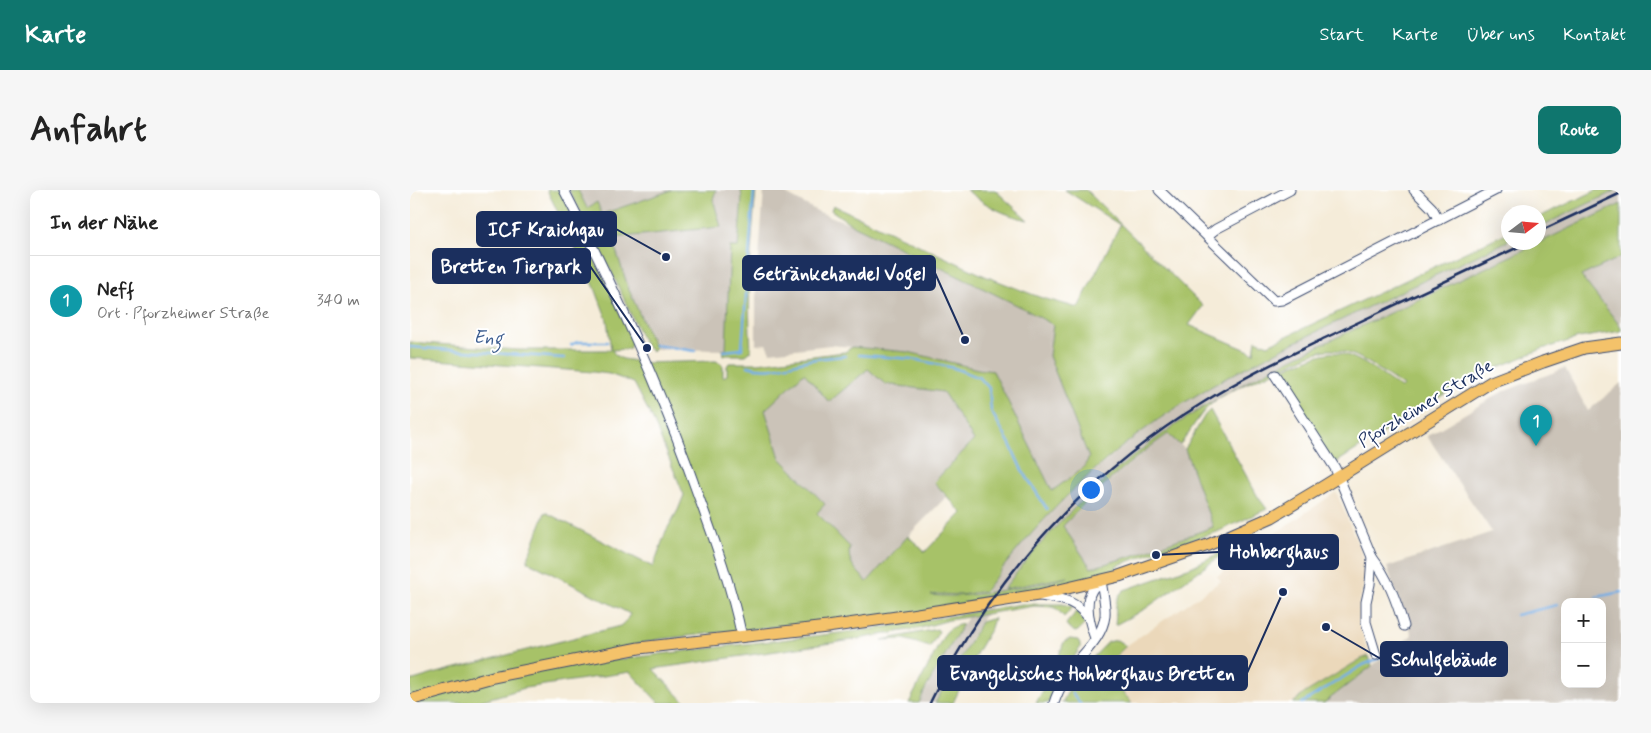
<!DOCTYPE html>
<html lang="de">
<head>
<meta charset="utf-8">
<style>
  :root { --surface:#fff; --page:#f6f6f6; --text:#222; --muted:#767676; --line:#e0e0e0; --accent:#0f766e }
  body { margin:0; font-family:Mynerve,sans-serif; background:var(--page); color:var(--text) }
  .controls { position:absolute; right:15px; bottom:15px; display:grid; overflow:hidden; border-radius:10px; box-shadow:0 5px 20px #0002 }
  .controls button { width:45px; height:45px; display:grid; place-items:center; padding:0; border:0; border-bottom:1px solid var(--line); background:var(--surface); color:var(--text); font:25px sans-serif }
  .compass { position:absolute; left:1091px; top:15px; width:45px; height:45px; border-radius:50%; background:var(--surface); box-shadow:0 5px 20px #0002; rotate:74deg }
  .you { position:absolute; left:680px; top:299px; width:18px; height:18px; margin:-12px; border:4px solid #fff; border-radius:50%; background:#1a73e8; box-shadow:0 0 0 8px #1a73e833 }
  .badge { display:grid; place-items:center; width:32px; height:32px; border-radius:50%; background:var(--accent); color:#fff; font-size:16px; font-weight:700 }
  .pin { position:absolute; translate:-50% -41px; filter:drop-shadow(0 1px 2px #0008) }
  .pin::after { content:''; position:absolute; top:26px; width:18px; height:15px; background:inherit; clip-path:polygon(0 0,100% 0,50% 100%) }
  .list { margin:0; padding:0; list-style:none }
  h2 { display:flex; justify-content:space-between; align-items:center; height:65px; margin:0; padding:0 20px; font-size:21px }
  h2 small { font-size:16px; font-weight:400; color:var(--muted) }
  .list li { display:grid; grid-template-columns:32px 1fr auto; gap:15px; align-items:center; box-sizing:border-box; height:90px; padding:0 20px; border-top:1px solid var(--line) }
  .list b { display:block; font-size:19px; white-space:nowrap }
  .list p { margin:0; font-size:16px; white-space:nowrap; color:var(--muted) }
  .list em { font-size:16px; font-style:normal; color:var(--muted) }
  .map { position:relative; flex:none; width:1211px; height:513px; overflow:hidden; border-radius:10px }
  header { display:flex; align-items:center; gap:30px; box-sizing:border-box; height:70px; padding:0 25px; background:var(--accent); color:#fff }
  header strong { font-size:24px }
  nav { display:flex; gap:28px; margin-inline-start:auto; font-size:18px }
  .intro { display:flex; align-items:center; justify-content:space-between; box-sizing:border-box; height:120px; padding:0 30px }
  h1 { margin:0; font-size:35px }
  .button { padding:12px 22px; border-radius:10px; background:var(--accent); color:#fff; font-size:18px; font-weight:700 }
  main { display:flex; gap:30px; padding:0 30px }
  aside { flex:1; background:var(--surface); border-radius:10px; box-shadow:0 5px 20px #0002 }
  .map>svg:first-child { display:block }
  .built { fill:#ebd8ba }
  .industrial { fill:#cbc3b8; fill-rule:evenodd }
  .green { fill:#a7c268; stroke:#617863; fill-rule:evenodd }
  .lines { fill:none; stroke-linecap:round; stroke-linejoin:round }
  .stream { stroke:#77b0e7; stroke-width:2.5 }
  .minor-casing { stroke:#3c4b70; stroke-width:11 }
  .major-casing { stroke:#3c4b70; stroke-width:13 }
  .minor { stroke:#fff; stroke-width:9 }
  .major { stroke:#f4c26a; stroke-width:11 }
  .rail { stroke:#1b2f5e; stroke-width:2.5 }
  .labels { text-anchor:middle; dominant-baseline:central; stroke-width:4; stroke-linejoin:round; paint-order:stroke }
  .street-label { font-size:18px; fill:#1b2f5e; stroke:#fff }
  .water-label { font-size:19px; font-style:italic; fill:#3b5c8e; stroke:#fff }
  .leader { fill:none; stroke:#1b2f5e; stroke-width:2 }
  .callout-dot { fill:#1b2f5e; stroke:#fff; stroke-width:2 }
  .callout { fill:#1b2f5e; stroke:#1b2f5e; stroke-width:2 }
  .callout-label { font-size:19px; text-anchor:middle; font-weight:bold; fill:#fff }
</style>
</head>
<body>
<header>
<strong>Karte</strong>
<nav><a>Start</a><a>Karte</a><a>Über uns</a><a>Kontakt</a></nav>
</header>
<div class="intro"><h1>Anfahrt</h1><a class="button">Route</a></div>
<main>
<aside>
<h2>In der Nähe<small></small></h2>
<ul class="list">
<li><span class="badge" style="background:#0f9aa8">1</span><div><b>Neff</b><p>Ort · Pforzheimer Straße</p></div><em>340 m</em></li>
</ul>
</aside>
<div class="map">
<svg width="1211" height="513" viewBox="0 0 1211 513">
  <rect width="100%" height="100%" fill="#fff"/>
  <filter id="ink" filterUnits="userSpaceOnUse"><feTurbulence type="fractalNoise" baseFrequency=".02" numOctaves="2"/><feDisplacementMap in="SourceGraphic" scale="10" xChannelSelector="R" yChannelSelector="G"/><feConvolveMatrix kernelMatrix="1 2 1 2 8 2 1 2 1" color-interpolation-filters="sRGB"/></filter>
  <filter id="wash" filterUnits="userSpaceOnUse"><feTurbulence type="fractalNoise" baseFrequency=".0096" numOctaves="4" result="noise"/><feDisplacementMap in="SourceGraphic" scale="20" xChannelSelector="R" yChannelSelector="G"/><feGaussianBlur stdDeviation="1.12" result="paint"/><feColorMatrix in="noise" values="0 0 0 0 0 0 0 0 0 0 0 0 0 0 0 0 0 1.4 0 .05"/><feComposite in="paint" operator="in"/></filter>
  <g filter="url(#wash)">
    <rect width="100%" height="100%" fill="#f5ecd9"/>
    <path class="built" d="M926 302 953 366 955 390 949 413V433L959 466 951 469 895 503 883 513H678L691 479 716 456 811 391 807 386 833 369 854 348 867 342Z"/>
    <g class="industrial">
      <path d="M168 0H262L191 24 177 18Z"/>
      <path d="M306 0H331L332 8 328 58 320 57 316 160 245 159 219 100 201 47 311 37 303 9Z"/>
      <path d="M354 0H369L409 22 441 34 611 117 643 136 639 166 679 268 673 278 642 301 582 181 568 179 498 162 420 155 360 162 356 154 346 155V108Z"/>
      <path d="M1207 0H1211V14L858 181 796 216 736 256 683 301 641 343 604 385 581 416 563 444 525 513H509L546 445 593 376 630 333 674 290 728 244 789 203 851 168 1098 51V52H1128L1129 37Z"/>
      <path d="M1211 67V137L1171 86Z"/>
      <path d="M458 178 475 194 533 202 564 250 524 292 536 307 498 346 458 393 440 372 438 364 440 357 407 322 415 314 370 268 355 220 394 183 420 212Z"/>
      <path d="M1155 178 1178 221 1211 193V513H914L1002 445 977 377 1082 342 1017 246 1090 203ZM1155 412H1192V494H1155Z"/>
      <path d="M758 244 776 260 803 337 722 366 681 378 653 336 698 292 738 258Z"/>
    </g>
    <g class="green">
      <path d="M137 0H150L200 100 222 152 219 159 202 160C210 173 217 167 230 173L306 171 311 173 313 176V187L317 185V176L319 173H348L435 162 442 157 498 162 568 179 583 181 642 301 673 278 679 268 639 166 643 135 611 117 441 34 421 20 423 15 575 86 629 107 668 118 710 35 655 0H676L793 116 779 135 844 163 846 150 858 155 1098 42V51C1033 82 968 112 904 143 843 173 781 204 727 245 669 289 618 343 575 401L551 405 528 404 521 405C547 408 568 404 594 400 616 397 637 393 658 387L594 399C647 327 719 262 797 215 856 179 919 151 982 122 1058 86 1135 50 1211 14V67L1171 86 1211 137V141L1169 148 1132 159 1058 190 1008 220 924 274 867 183C876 177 886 173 896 170 903 167 911 164 918 163 942 159 972 186 991 198L993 196C971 182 948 161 922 160 904 159 877 177 861 183 841 192 818 200 800 215 788 226 780 242 770 255L758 244C720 270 684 302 653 336L681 378 722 366 803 337 775 259 795 225 800 220 848 307 857 319 807 342 741 363 706 376 709 386 501 425 417 431 250 449 91 485 251 464 463 439 612 414H653L663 417 654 427 647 419 642 417 624 416 539 430 511 438 436 451 243 479 276 513H249L220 482 115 498 63 513H0V491L27 483 210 436 216 431 220 424 117 371 135 322 243 377 256 341 268 320 274 305 243 230 224 193 199 184 183 182 0 168V152L108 160H201L197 130 185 98ZM458 179 475 194 533 202 564 250 524 292 552 323 515 362 498 346 457 392C448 381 436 373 440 357L407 323 415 314 370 268 355 220 394 183 419 212Z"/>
      <path d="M159 0H168L177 18 187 12 192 24 262 0H306L303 9 311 37 202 48 219 100 245 159 242 161 235 155 201 81Z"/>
      <path d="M331 0H346C341 53 337 107 341 161L336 165H313L312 160H316L320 57H328L332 8Z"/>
      <path d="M556 0H585L618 30C593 25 576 15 556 0Z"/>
      <path d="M1187 0H1207L1129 37V27Z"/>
      <path d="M826 355 735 419 705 435C707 421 702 411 714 400L781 377Z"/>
      <path d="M667 421 674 431V435L668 441 665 442 658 437 656 434Z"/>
      <path d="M584 428 581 438 567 462 543 513H525L571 432Z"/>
      <path d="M553 434 516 498 509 513H499L534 445C540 437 544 436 553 434Z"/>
      <path d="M527 439 529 441 520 457 494 449 472 450Z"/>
      <path d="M660 449 668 450 670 454V458L646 495 638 513H626L642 484 654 452Z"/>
      <path d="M707 450 716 456 692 479 722 513H652L667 484 698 452Z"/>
      <path d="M959 466 962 476 914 513H883L895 503 951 469Z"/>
    </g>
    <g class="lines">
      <g class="stream">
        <path d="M161 155 167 152H197"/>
        <path d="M245 155 285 161"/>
        <path d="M0 157 154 168"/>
        <path d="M314 161 332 159 344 0"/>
        <path d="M449 165 503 169 544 178 570 188 579 198 581 221 600 254 611 278 637 319"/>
        <path d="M338 176C357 183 380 174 400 170 411 168 423 167 435 166"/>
        <path d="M1186 407 1211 402"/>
        <path d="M1106 425 1147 415"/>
        <path d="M662 503 670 513"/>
        <path d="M892 513 953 475 974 466 993 461"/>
      </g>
    </g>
  </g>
  <g filter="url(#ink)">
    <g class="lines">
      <g class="minor-casing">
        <g id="minor">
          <path d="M154 0C205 99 251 200 288 305 305 351 322 399 332 447"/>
          <path d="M749 0 864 111 872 110 1086 0"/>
          <path d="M1004 0 1022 18 1029 30"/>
          <path d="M797 46 806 39 880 0"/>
          <path d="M865 185 925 278 962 367 960 394 956 412V432L966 465"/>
          <path d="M962 367C978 388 986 410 994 436"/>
          <path d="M630 406C654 410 663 409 679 428"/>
          <path d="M685 448C680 435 674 413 682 400 684 397 688 394 691 391"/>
          <path d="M644 513C647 503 652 494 657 485 669 466 692 450 695 426 696 415 693 403 691 391"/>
        </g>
      </g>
      <g class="major-casing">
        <path id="major" d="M0 510 83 487 229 458 417 437 501 425 628 405 709 386 798 355 862 327 914 296 1081 192 1133 172 1174 158 1211 153"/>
      </g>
      <use href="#minor" class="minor"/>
      <use href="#major" class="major"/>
      <g class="rail">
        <path d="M1128 42 1211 3"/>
        <path d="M520 513C527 498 536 483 544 469 604 363 691 275 794 212 832 188 874 168 915 148 982 116 1051 84 1119 52"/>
      </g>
    </g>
  </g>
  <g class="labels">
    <g class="street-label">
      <text transform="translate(1016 214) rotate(-31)">Pforzheimer Straße</text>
    </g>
    <g class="water-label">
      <text transform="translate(78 148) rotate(4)">Eng</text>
    </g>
  </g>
  <path class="leader" d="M256 67L206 39M237 158L180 76M555 150L525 83M746 365L809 362M916 437L971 469M873 402L837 483"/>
  <g class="callout-dot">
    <circle cx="256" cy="67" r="5"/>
    <circle cx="237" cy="158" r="5"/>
    <circle cx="555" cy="150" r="5"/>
    <circle cx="746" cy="365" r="5"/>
    <circle cx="916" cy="437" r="5"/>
    <circle cx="873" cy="402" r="5"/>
  </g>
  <g class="callout">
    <rect x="67" y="22" width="139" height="34" rx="5"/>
    <rect x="23" y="59" width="157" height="34" rx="5"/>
    <rect x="333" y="66" width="192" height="34" rx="5"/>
    <rect x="809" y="345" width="119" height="34" rx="5"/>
    <rect x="971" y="452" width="126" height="34" rx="5"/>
    <rect x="528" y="466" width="309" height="34" rx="5"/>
  </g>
  <g class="callout-label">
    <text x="136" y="46">ICF Kraichgau</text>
    <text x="101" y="83">Bretten Tierpark</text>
    <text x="429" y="90">Getränkehandel Vogel</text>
    <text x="869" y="368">Hohberghaus</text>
    <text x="1034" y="476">Schulgebäude</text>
    <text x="682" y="490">Evangelisches Hohberghaus Bretten</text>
  </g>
</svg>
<div class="controls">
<button>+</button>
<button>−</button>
</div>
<svg class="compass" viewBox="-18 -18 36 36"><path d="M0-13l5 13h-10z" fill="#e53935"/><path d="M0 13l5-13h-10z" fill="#767676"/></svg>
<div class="you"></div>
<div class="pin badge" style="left:1126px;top:256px;background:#0f9aa8">1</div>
</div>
</main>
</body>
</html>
